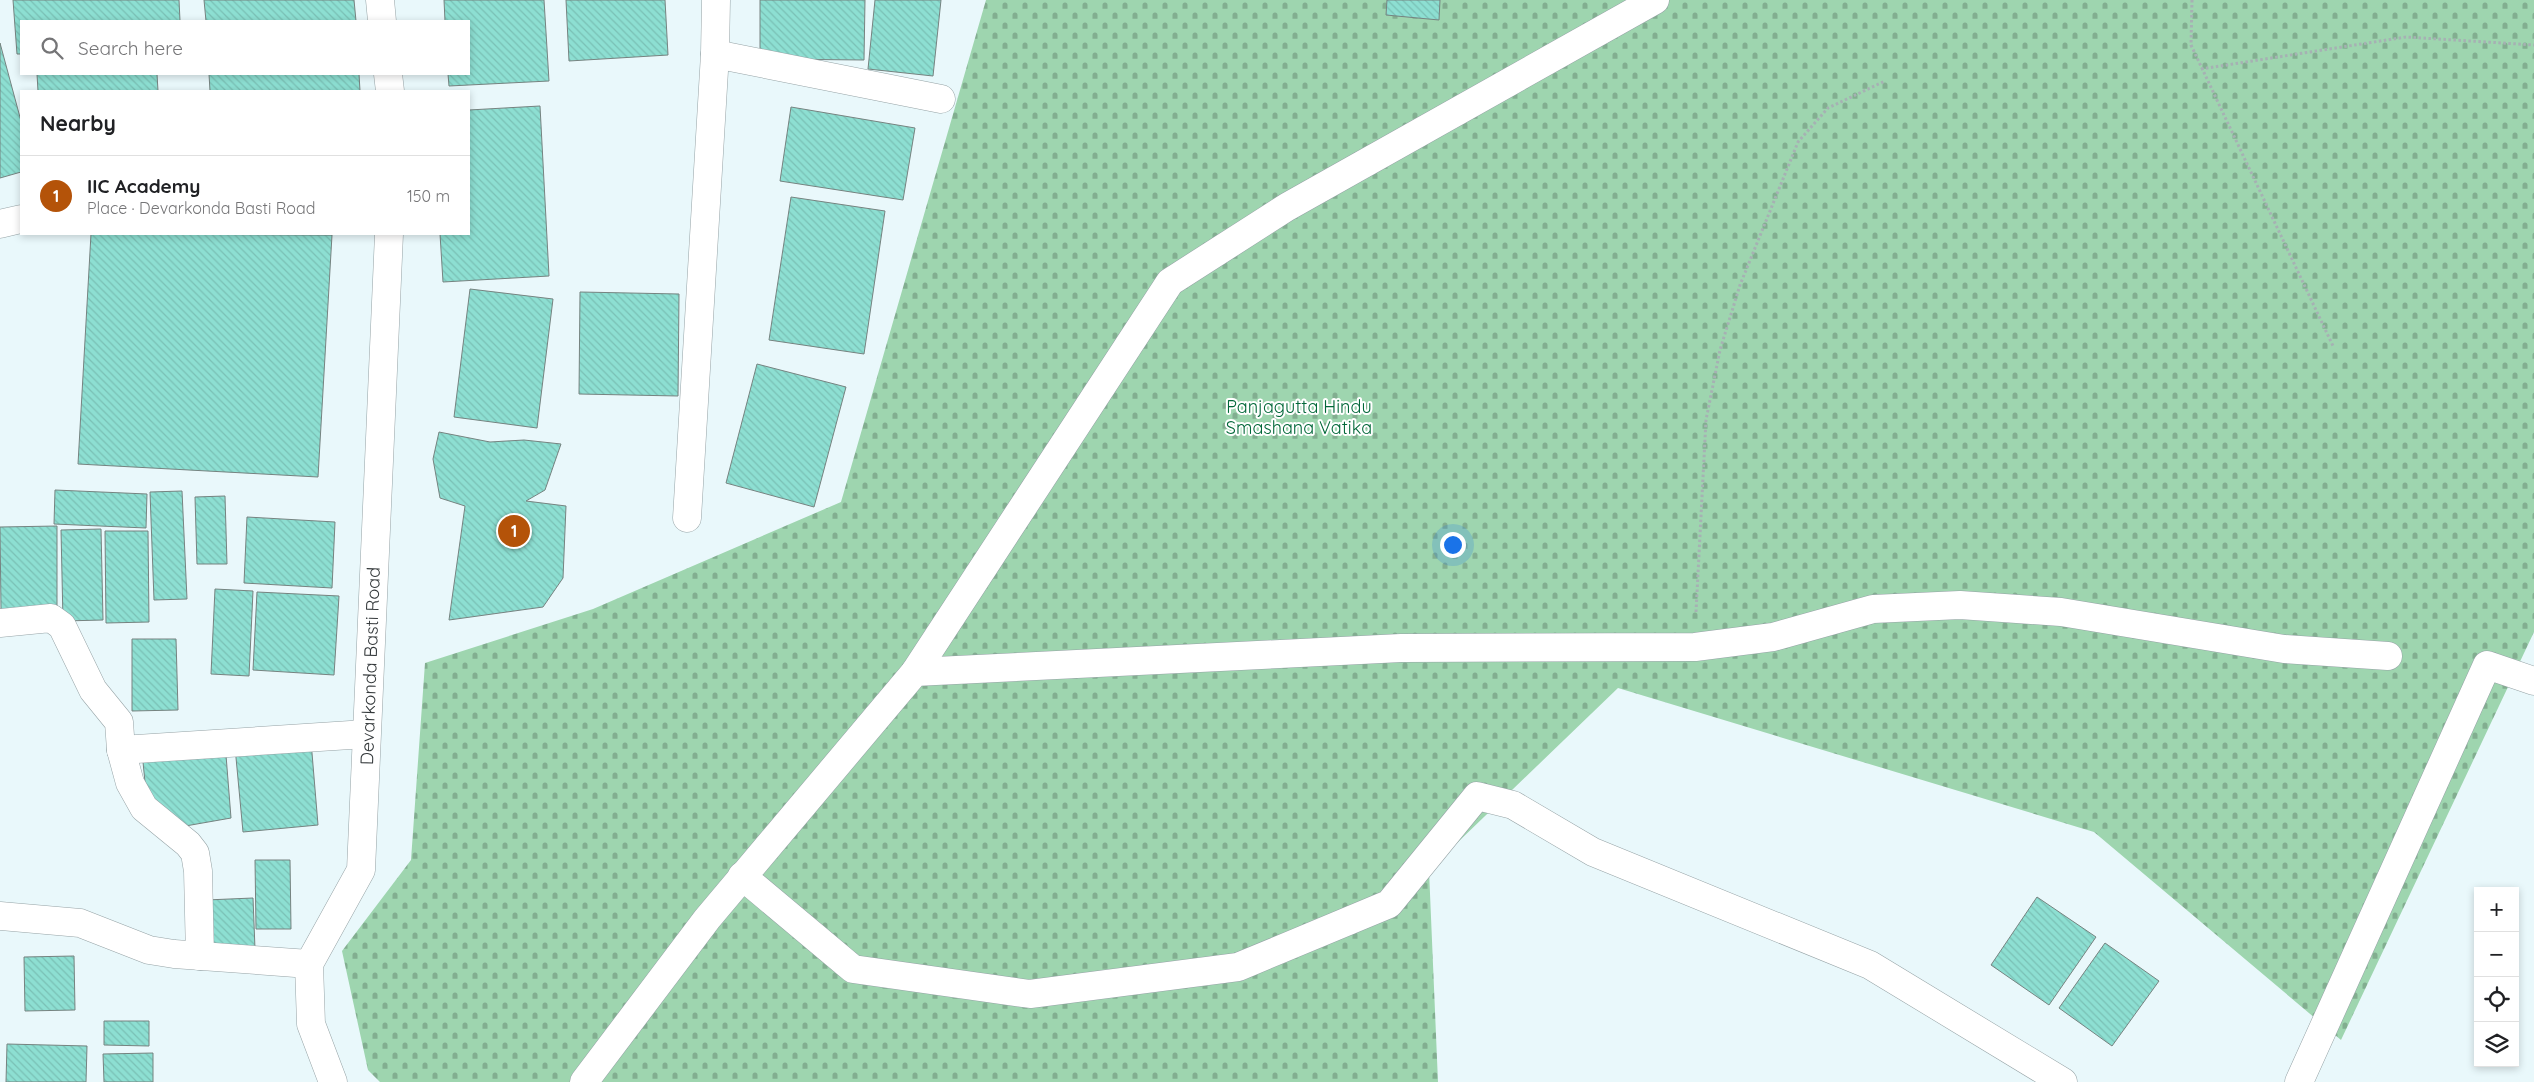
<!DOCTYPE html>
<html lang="en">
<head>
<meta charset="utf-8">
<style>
  :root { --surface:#fff; --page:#f6f6f6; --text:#202124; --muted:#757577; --line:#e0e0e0; --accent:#b45309 }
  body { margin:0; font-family:Quicksand,sans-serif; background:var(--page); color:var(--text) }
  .controls { position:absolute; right:15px; bottom:15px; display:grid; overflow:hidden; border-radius:0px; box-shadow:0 2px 8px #0003 }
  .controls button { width:45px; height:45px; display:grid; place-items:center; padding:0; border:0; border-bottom:1px solid var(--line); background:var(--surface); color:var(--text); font:25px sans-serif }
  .you { position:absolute; left:1452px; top:544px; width:18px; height:18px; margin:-12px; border:4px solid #fff; border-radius:50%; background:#1a73e8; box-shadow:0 0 0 8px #1a73e833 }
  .badge { display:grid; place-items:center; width:32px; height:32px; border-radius:50%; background:var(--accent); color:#fff; font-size:16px; font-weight:700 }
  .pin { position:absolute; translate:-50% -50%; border:2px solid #fff; box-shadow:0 1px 5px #0006 }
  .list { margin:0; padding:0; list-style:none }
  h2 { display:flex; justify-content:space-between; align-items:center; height:65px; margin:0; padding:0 20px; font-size:21px }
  h2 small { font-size:16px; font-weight:400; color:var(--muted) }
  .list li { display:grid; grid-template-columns:32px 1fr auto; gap:15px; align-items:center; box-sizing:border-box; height:80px; padding:0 20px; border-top:1px solid var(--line) }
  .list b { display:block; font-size:19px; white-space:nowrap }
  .list p { margin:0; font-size:16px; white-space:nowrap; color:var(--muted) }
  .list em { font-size:16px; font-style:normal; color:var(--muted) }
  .icon { flex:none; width:28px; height:28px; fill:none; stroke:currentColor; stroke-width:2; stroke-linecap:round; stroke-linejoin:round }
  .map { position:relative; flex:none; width:2534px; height:1082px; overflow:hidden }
  .search { position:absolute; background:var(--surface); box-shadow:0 2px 8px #0003; left:20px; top:20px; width:450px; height:55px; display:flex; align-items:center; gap:12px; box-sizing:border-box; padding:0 18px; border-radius:0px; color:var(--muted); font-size:19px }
  .panel { position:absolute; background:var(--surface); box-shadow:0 2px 8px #0003; left:20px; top:90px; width:450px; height:145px; border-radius:0px }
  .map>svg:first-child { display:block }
  .cemetery { fill:url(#cemetery-stones) }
  .building { fill:url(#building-back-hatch); stroke:#768380 }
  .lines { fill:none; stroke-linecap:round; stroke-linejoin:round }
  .minor-casing { stroke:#96a3a6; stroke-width:29 }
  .path { stroke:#a6b1b3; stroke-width:3; stroke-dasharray:2.5 2.5; stroke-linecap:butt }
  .minor { stroke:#fff; stroke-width:28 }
  .labels { text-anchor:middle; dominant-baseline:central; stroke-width:4; stroke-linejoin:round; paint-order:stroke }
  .park-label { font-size:18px; fill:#016738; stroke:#fff }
  .street-label { font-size:18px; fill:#34393b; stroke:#fff }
</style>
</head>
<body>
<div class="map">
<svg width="2534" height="1082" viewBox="0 0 2534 1082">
  <defs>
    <pattern id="cemetery-stones" width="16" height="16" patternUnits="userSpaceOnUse" patternTransform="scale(1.25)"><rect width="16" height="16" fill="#9ed5af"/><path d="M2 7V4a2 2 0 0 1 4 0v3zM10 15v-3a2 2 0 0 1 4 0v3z" fill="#82ae90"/></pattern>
    <pattern id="building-back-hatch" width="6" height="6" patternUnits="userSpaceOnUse" patternTransform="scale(1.25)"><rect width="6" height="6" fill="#8ddfd2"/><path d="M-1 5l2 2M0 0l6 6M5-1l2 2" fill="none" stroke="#7ac0b5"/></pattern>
  </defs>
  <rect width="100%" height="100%" fill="#e9f8fb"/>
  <path class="cemetery" d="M986 0H2534V632L2341 1040 2094 832 1618 688 1429 870 1438 1082H380L368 1070 342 951 411 860 425 663 593 609 841 502Z"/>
  <g class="building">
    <path d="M13 0H179L180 21H21V54H17Z"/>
    <path d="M204 0H354L356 21H206Z"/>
    <path d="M444 0H544L549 81 449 86 448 74H469V21H445Z"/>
    <path d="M566 0H665L668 55 569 61Z"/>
    <path d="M760 0H865L864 60 760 59Z"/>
    <path d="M875 0H941L933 76 868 69Z"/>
    <path d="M1387 0H1440L1439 20 1386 15Z"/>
    <path d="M0 43 21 121V172L0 178Z"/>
    <path d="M37 74H157L158 91H38Z"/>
    <path d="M209 74H359L360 91H210Z"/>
    <path d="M540 106 549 276 443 282 440 234H469V110Z"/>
    <path d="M791 107 915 128 903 200 780 181Z"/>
    <path d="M791 197 885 211 864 354 769 340Z"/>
    <path d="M91 234 332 235 318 477 78 464Z"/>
    <path d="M470 289 553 299 537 428 454 417Z"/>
    <path d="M580 292 679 294 678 396 579 394Z"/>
    <path d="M757 364 846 387 814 507 726 483Z"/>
    <path d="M439 432 490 442 524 440 561 444 545 490 526 501 566 506 563 578 543 607 449 620 465 506 440 498 433 459Z"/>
    <path d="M55 490 147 494 146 528 54 524Z"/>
    <path d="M182 491 187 599 154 600 150 492Z"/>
    <path d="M225 496 227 564H197L195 497Z"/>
    <path d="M247 517 335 522 332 588 244 583Z"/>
    <path d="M57 526V610H1L0 527Z"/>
    <path d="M101 529 103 620 63 621 61 530Z"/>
    <path d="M105 531H148L149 622 106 623Z"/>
    <path d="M215 589 253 591 249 676 211 674Z"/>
    <path d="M257 592 339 596 334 675 253 670Z"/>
    <path d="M132 639H176L178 710 132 711Z"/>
    <path d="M311 741 318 825 243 832 235 747Z"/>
    <path d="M226 755 231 818 174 828 151 807 145 782 143 762Z"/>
    <path d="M255 860H290L291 929H256Z"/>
    <path d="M2037 897 2096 937 2049 1005 1991 965Z"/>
    <path d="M253 898 255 949 208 951 206 900Z"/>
    <path d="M2105 943 2159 981 2112 1046 2059 1008Z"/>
    <path d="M74 956 75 1010 25 1011 24 957Z"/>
    <path d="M104 1021H149V1046L104 1045Z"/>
    <path d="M7 1044 87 1046 86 1082H6Z"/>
    <path d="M153 1053V1082H104L103 1054Z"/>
  </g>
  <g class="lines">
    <g class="minor-casing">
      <g id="minor">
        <path d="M380 0 382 21"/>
        <path d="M715 54 941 99"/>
        <path d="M388 74 390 91"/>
        <path d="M0 224 21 219"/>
        <path d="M687 518 715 54 716 0"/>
        <path d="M0 623 51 618 62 626 93 690 119 722 121 750 130 783 144 808 188 844 195 853 198 871 200 956"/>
        <path d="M915 672 1170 282 1287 207 1655 0"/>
        <path d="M121 750 366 734"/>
        <path d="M742 876 853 969 1030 994 1238 967 1389 904 1477 796 1513 805 1593 852 1870 965 2063 1082"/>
        <path d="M0 916 80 923 149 950 174 954 309 964"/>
        <path d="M333 1082 311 1024 309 964 361 870 389 234"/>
        <path d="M584 1082 707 919 915 672 1401 648 1695 647 1773 637 1873 609 1960 605 2061 612 2284 649 2388 656"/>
        <path d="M2299 1082 2487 665 2534 681"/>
      </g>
    </g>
    <g class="path">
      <path d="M2192 0 2191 45 2333 346"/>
      <path d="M2201 69 2406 37 2534 45"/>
      <path d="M1696 612 1706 420 1720 350 1740 285 1798 142 1828 108 1885 81"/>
    </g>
    <use href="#minor" class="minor"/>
  </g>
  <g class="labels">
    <g class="park-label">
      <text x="1299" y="406">Panjagutta Hindu<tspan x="1299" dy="21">Smashana Vatika</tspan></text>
    </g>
    <g class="street-label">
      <text transform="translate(370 666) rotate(-88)">Devarkonda Basti Road</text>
    </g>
  </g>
</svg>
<div class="controls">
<button>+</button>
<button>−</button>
<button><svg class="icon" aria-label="locate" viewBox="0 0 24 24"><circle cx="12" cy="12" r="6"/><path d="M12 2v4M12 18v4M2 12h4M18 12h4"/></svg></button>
<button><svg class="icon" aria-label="layers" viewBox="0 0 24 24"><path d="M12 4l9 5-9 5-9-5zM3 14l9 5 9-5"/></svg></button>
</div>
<div class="you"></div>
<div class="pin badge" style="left:514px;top:531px">1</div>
<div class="search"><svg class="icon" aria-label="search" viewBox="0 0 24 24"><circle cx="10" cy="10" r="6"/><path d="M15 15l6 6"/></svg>Search here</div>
<section class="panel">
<h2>Nearby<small></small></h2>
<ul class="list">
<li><span class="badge">1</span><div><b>IIC Academy</b><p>Place · Devarkonda Basti Road</p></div><em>150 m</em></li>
</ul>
</section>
</div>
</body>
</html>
